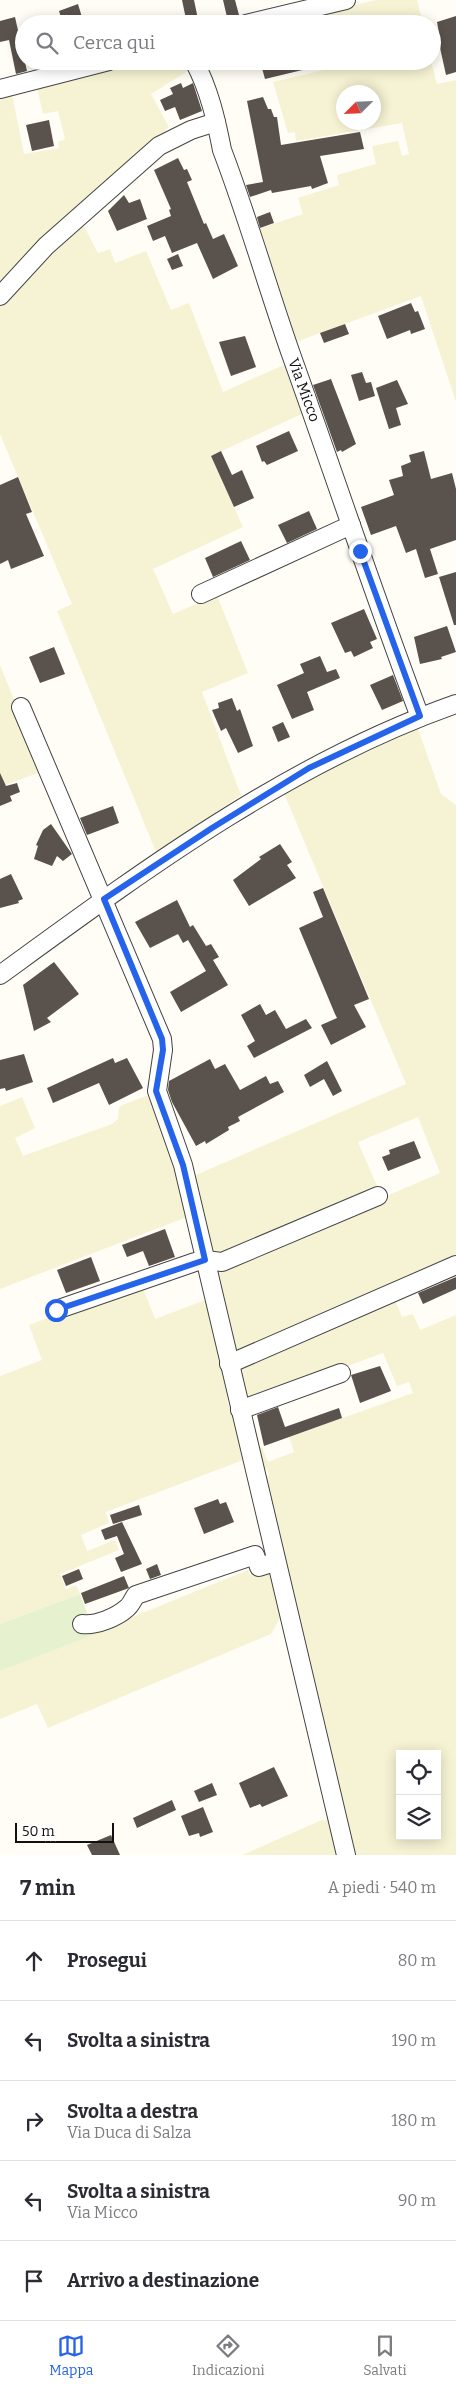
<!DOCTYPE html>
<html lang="it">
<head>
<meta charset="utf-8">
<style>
  :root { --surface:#fff; --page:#f2f2f3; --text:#2b2b33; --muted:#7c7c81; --line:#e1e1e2; --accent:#2563eb }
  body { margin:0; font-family:Bitter,serif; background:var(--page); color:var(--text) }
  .controls { position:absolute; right:15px; bottom:15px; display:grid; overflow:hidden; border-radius:0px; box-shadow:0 2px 12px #0003 }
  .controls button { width:45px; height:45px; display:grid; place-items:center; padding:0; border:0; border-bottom:1px solid var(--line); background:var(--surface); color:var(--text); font:25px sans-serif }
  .compass { position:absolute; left:336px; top:85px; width:45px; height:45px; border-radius:50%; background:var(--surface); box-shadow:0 2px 12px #0003; rotate:246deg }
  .scale { position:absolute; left:15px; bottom:12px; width:99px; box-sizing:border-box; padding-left:5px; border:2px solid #111; border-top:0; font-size:14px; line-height:18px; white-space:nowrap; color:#111; -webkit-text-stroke:4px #fff; paint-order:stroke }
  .stop { position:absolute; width:15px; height:15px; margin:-11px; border:4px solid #2563eb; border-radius:50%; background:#fff }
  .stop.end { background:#2563eb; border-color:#fff; box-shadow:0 1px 5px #0008 }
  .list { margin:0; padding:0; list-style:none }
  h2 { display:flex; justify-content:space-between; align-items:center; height:65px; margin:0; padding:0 20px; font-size:21px }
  h2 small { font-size:16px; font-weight:400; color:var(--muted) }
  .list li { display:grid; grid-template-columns:32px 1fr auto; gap:15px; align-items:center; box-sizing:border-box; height:80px; padding:0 20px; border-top:1px solid var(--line) }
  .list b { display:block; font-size:19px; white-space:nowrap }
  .list p { margin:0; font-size:16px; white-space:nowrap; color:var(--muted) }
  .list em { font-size:16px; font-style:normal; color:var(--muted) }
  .icon { flex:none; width:28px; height:28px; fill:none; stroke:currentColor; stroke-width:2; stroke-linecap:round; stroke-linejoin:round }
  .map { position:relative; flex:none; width:456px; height:1855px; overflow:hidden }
  .search { position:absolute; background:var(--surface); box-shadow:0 2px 12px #0003; left:15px; right:15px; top:15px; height:55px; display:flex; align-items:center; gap:12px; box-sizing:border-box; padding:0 18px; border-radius:28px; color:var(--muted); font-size:19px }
  .sheet { height:465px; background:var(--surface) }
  nav { display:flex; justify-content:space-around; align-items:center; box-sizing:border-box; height:70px; border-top:1px solid var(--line); background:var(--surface); font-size:14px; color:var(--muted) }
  nav a { display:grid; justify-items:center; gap:2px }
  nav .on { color:var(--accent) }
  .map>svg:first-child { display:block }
  .farmland { fill:#f6f3d4; fill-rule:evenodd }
  .pitch { fill:#e6f2cf }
  .building { fill:#5a524d }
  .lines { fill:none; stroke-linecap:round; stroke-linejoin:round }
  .minor-casing { stroke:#444; stroke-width:20 }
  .minor { stroke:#fff; stroke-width:18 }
  .route { stroke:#2563eb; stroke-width:6 }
  .labels { text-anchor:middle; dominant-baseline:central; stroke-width:5; stroke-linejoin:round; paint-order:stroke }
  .street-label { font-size:15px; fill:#111; stroke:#fff }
</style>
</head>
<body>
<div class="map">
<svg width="456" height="1855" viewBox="0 0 456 1855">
  <rect width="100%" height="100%" fill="#fffdf5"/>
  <g class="farmland">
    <path d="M376 0H417L423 24H313L311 16Z"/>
    <path d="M123 61H183L191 69 151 94 169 127 42 242 0 288V92L11 89 24 154 59 148 58 142 65 139 58 111 43 114 36 83Z"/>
    <path d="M322 61H431L437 84 456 80V402L421 296 293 343 256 230 303 214 298 198 339 185 337 175 376 164 372 146 398 141 402 156 409 154 402 123 296 141 295 132 288 133 273 82 324 70ZM344 92H374V122H344Z"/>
    <path d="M81 221 98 253 110 249 115 263 146 251 171 310 189 303 223 392 286 364 306 412 211 456 243 527 153 569 173 614 217 595 248 673 202 692 241 795 156 852 57 611 72 604 0 434V304Z"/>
    <path d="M0 665 43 771 0 787Z"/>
    <path d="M417 726 441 794 456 805V1262L230 1357 212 1271 440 1173 418 1117 358 1142 378 1188 219 1257 210 1255 191 1177 406 1084 283 791 356 752Z"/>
    <path d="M146 1096 152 1097 166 1133 187 1217 0 1289V1106L22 1097 35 1128 15 1138 23 1156 112 1124 118 1119 119 1108 122 1105Z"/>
    <path d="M141 1283 155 1319 208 1299 226 1379 228 1403 236 1418 246 1459 106 1512 109 1523 81 1535 87 1551 115 1540 119 1550 60 1574 66 1589 76 1585 80 1594 0 1624V1376L42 1360 29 1325Z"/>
    <path d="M394 1297 402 1317 413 1314 420 1330 456 1315V1855H351L261 1478 269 1476 267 1469 260 1471 254 1449 262 1447 268 1462 294 1452 289 1437 413 1393 409 1382 397 1386 383 1353 242 1405 233 1367ZM400 1754H437V1836H400Z"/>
    <path d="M270 1568 276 1601 282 1615 271 1634 48 1728 37 1704 0 1719V1671L248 1570 250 1575Z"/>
    <path d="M322 1820 332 1821 338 1855H242Z"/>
  </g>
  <path class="pitch" d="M80 1594 95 1634 0 1671V1624Z"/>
  <g class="building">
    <path d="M182 0H194L199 24H187Z"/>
    <path d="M223 0H235L239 15 227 17Z"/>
    <path d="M78 4 84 24H63L59 11Z"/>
    <path d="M456 16V72L446 75 437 34 439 33 437 22Z"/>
    <path d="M15 17 27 71 16 74 9 40 0 42V21Z"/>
    <path d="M260 61H319V66L265 79Z"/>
    <path d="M181 83 183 88 193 83 202 111 180 120 175 107 165 111 160 100 173 94 170 88Z"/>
    <path d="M263 97 268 109H271L274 117H277L281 145 360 132 364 149 320 156 328 183 312 189 311 186 272 193 271 190 250 197 246 185 263 182 247 101Z"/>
    <path d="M49 120 54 146 32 151 26 125Z"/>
    <path d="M178 158 184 170 187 169 192 180 187 182 204 224 206 223 213 239 224 234 238 266 213 279 197 243 172 253 165 236 153 241 147 226 171 216 169 210 171 209 154 170Z"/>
    <path d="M124 195 129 203 140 199 147 219 117 231 108 211Z"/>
    <path d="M270 212 274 223 260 228 257 217Z"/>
    <path d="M178 254 183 266 172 270 167 259Z"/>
    <path d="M411 303 415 312 418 311 425 329 411 334 410 330 387 339 378 316Z"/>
    <path d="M345 324 349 334 324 343 320 333Z"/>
    <path d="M245 336 256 367 231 376 219 342Z"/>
    <path d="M362 372 366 383 371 382 375 396 359 401 351 375Z"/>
    <path d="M331 379 356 444 342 452 341 450 337 452 313 385Z"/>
    <path d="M397 380 408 404 396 408 401 425 389 429 376 388Z"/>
    <path d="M289 431 298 451 267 465 264 461 262 462 256 446Z"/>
    <path d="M221 451 232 475 242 470 254 498 234 507 211 456Z"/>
    <path d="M424 451 431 479 452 473 456 489V540L430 549 438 574 425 578 416 549 406 553 396 526 371 535 361 507 394 495 389 480 403 476 401 466 411 462 409 455Z"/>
    <path d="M18 477 32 512 26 514 44 556 11 569 8 560 0 564V485Z"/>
    <path d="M309 511 317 529 287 543 278 525Z"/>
    <path d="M241 541 250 560 213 577 205 558Z"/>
    <path d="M456 572V625H454L439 577Z"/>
    <path d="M364 609 377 639 370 642 373 648 354 657 351 651 345 653 331 623Z"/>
    <path d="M447 626 456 652 441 657 442 659 420 664 414 637Z"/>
    <path d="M54 647 65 674 40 683 29 657Z"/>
    <path d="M320 656 327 672 336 669 340 678 307 692 314 710 292 719 277 685 304 673 300 664Z"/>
    <path d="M393 675 403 701 382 710 370 685Z"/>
    <path d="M232 698 237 711 240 709 253 746 238 753 226 728 221 731 212 710 219 708 218 703Z"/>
    <path d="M283 722 290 737 278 742 272 727Z"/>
    <path d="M0 773 6 786 17 783 20 792 10 796 12 801 0 806Z"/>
    <path d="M113 806 119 823 87 835 80 818Z"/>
    <path d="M51 824 72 854 63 861 57 856 52 866 34 859 38 846 36 845 43 830Z"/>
    <path d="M280 844 292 862 287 865 296 878 249 906 233 880 261 859 259 857Z"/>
    <path d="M11 874 23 899 18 901 19 903 0 908V879Z"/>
    <path d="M323 888 369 999 354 1005 366 1027 331 1045 321 1025 337 1018 335 1014 299 928 323 917 313 892Z"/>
    <path d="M177 900 190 927 193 925 206 946 211 944 219 957 213 960 228 985 181 1012 170 992 206 971 188 940 183 943 178 934 150 948 135 922Z"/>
    <path d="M54 962 79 994 47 1018 51 1022 34 1031 23 985Z"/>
    <path d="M260 1004 266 1015 275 1010 286 1029 306 1019 312 1028 254 1058 247 1046 255 1041 241 1015Z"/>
    <path d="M24 1054 33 1082 6 1091 5 1088 0 1089V1060Z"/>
    <path d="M113 1058 115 1063 127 1058 143 1088 109 1105 99 1083 53 1103 47 1088Z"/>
    <path d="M210 1059 215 1069 225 1064 240 1090 266 1076 270 1084 278 1081 284 1092 238 1117 240 1121 228 1127 229 1130 206 1144 205 1141 196 1146 172 1102 168 1090 169 1081Z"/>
    <path d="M327 1061 342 1091 333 1096 324 1079 310 1087 304 1075Z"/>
    <path d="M414 1141 421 1158 388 1171 382 1157 390 1154 389 1150Z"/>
    <path d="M165 1229 175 1257 149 1266 143 1251 127 1257 122 1245Z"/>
    <path d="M91 1257 100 1281 66 1293 57 1270Z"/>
    <path d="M456 1277V1289L423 1304 418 1293Z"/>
    <path d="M380 1366 391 1391 360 1403 351 1375Z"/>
    <path d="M278 1407 285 1427 339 1408 342 1418 264 1446 257 1415Z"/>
    <path d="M218 1499 220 1504 226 1502 234 1522 204 1534 194 1508Z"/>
    <path d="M139 1505 142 1515 113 1524 110 1515Z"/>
    <path d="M122 1522 142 1564 121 1572 115 1558 124 1554 117 1536 105 1540 101 1530Z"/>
    <path d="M157 1564 161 1575 150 1579 146 1569Z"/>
    <path d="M79 1569 83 1579 66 1586 62 1576Z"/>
    <path d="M124 1576 129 1588 85 1604 81 1593Z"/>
    <path d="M274 1767 288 1796 262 1807 260 1804 250 1808 239 1783Z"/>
    <path d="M212 1783 217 1795 199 1802 194 1791Z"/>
    <path d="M172 1800 176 1810 137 1828 133 1818Z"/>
    <path d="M203 1807 213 1832 200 1837 199 1833 189 1836 181 1816Z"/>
    <path d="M111 1835 120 1855H92L87 1845Z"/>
  </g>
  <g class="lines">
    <g class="minor-casing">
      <g id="minor">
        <path d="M246 24 346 0"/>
        <path d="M194 61C209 89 216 119 222 150 248 218 268 289 292 357 335 477 375 598 420 717"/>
        <path d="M0 89 109 61"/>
        <path d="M0 296 46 246 159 146 191 130 216 122"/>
        <path d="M201 594 351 525"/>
        <path d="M21 707 162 1039 163 1050 157 1091 183 1165 346 1855"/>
        <path d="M0 975C143 871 288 763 456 704"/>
        <path d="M56 1310 195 1262 205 1260 222 1262 378 1196"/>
        <path d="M229 1364 456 1265"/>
        <path d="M240 1410 341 1373"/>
        <path d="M82 1624C96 1626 117 1617 127 1608 131 1605 133 1599 136 1595L255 1555 259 1567 275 1562"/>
      </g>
    </g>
    <use href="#minor" class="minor"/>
  </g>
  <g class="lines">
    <path class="route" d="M56 1310 205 1260 183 1165 156 1091 163 1050 162 1039 104 899 212 828 309 768 420 716 360 551"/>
  </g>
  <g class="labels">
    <g class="street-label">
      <text transform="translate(304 390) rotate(70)">Via Micco</text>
    </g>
  </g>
</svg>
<div class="controls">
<button><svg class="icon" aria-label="locate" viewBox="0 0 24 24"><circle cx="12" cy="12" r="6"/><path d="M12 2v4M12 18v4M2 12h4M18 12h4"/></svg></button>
<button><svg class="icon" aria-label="layers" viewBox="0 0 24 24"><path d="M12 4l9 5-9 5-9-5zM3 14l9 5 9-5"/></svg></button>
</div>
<svg class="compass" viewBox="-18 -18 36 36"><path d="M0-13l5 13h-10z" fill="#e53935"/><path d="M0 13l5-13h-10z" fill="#7c7c81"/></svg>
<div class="scale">50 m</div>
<div class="stop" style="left:56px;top:1310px"></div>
<div class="stop end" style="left:360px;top:551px"></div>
<div class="search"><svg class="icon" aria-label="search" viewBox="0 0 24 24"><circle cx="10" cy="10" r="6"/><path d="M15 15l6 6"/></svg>Cerca qui</div>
</div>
<section class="sheet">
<h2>7 min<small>A piedi · 540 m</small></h2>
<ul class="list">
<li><svg class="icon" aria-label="ahead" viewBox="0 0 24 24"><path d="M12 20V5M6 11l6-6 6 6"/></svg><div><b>Prosegui</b></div><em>80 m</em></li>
<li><svg class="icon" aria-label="left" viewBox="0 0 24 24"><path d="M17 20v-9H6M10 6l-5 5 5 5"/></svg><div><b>Svolta a sinistra</b></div><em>190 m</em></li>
<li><svg class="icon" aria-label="right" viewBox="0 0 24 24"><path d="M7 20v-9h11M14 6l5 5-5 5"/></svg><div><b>Svolta a destra</b><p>Via Duca di Salza</p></div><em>180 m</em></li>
<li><svg class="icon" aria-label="left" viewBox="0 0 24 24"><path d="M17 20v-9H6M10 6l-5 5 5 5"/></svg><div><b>Svolta a sinistra</b><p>Via Micco</p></div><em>90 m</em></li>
<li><svg class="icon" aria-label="arrive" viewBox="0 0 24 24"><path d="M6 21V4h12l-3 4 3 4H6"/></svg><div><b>Arrivo a destinazione</b></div></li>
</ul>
</section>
<nav>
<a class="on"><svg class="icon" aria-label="map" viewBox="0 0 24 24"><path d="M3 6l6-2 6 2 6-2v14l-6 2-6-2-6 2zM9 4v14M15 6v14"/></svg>Mappa</a>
<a><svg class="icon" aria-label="directions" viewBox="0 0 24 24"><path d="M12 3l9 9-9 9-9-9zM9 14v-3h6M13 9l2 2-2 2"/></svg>Indicazioni</a>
<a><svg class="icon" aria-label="saved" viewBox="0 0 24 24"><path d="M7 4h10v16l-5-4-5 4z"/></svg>Salvati</a>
</nav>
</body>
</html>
